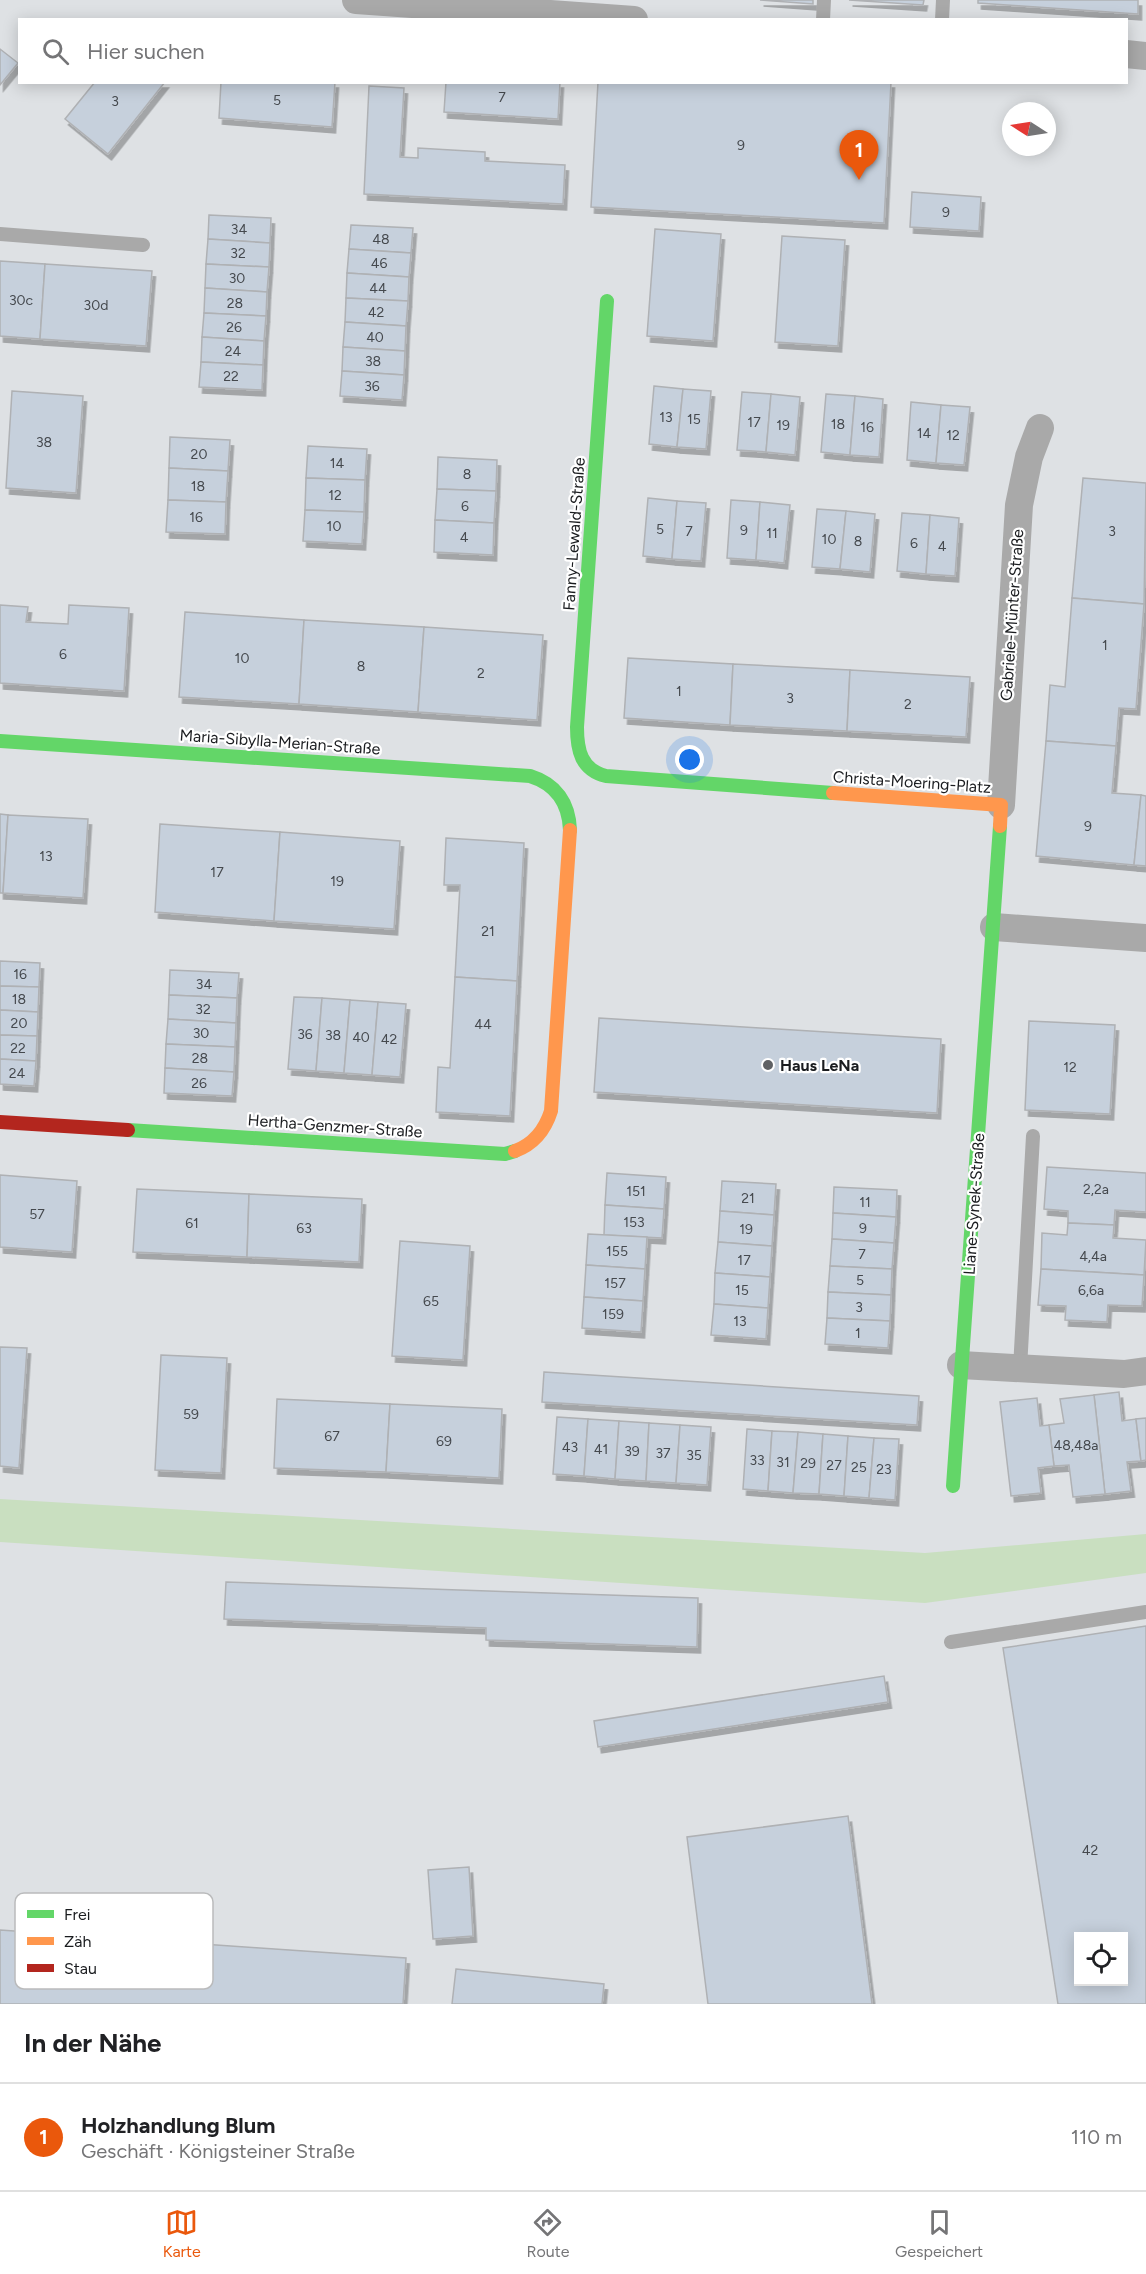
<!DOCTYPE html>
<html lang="de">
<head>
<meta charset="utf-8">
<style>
  :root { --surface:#fff; --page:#f2f2f2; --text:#202124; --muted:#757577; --line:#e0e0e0; --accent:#ea580c }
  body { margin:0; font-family:Figtree,sans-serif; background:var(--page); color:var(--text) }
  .controls { position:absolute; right:18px; bottom:18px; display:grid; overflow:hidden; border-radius:0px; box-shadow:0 3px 15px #0003 }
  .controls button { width:54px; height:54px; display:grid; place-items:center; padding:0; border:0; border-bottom:2px solid var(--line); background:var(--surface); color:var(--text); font:30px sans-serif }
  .compass { position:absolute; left:1002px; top:102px; width:54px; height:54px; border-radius:50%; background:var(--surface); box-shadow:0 3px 15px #0003; rotate:282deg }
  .you { position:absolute; left:690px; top:760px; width:21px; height:21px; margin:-15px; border:4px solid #fff; border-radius:50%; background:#1a73e8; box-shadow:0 0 0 9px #1a73e833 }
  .badge { display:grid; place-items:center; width:39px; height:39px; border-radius:50%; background:var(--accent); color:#fff; font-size:20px; font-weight:700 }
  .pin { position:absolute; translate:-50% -50px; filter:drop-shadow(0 2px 3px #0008) }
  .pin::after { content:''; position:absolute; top:32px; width:21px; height:18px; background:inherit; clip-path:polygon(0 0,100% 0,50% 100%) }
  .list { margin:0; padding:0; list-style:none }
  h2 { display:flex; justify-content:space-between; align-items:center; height:78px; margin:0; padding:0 24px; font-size:26px }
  h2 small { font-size:20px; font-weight:400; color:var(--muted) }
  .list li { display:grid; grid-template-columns:39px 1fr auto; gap:18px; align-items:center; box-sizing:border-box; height:108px; padding:0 24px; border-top:2px solid var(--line) }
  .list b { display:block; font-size:22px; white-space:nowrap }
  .list p { margin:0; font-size:20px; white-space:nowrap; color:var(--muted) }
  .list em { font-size:20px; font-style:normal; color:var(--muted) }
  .icon { flex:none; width:33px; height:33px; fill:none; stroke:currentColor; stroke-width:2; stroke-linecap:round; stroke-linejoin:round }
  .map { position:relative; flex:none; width:1146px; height:2004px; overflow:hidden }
  .search { position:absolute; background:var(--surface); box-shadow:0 3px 15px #0003; left:18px; right:18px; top:18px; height:66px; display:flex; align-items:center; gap:15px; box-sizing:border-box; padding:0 21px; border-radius:0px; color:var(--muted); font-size:22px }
  .sheet { height:186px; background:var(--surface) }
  nav { display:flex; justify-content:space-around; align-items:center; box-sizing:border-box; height:84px; border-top:2px solid var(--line); background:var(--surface); font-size:16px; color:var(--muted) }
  nav a { display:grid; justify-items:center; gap:3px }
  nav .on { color:var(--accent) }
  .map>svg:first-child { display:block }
  .green { fill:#c9dfc0 }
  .building { fill:#c6d0dc; stroke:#afb1b4; stroke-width:1.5; fill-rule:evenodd; filter:url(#shadow) }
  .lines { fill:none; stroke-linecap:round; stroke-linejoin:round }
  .lane { stroke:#a9a9a9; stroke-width:14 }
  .street { stroke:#a9a9a9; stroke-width:28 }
  .fast { stroke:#63d668; stroke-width:14 }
  .slow { stroke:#ff974d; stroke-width:14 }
  .jam { stroke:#b3261e; stroke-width:14 }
  .poi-dot { fill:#5f6164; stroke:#fff; stroke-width:2 }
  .labels { text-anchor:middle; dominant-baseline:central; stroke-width:4.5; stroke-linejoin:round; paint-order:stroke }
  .number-label { font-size:14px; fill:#45494e }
  .street-label { font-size:16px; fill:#1a1c1f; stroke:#fff }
  .poi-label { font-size:16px; font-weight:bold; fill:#1a1c1f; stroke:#fff; text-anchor:start }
  .key { fill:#fff; stroke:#babbbc; stroke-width:1.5 }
  .key-label { font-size:16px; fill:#1a1c1f }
</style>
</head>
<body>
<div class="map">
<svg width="1146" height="2004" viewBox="0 0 1146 2004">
  <defs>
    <filter id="shadow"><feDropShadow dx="3.5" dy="6" stdDeviation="0" flood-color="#0004"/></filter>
  </defs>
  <rect width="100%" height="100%" fill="#dee1e4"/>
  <path class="green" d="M0 1499 925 1553 1146 1534V1573L925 1603 0 1542Z"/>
  <g class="building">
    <path d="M760 0H813V4Z"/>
    <path d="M849 0H924L923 5Z"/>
    <path d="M978 0H1138V14L978 3Z"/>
    <path d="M0 49 18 63 0 85Z"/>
    <path d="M95 82H165L108 154 65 119Z"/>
    <path d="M221 82H335L332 127 219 118Z"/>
    <path d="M446 82H560L558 119 444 112Z"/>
    <path d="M598 82H891L884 223 591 207Z"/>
    <path d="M369 86 404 88 400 157 418 158V148L485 152V161L565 165 563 204 364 194Z"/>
    <path d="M912 192 981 197 979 231 910 227Z"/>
    <path d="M209 215 271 218 270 243 208 239Z"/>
    <path d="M351 225 413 228 411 253 349 249Z"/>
    <path d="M655 229 721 234 713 341 647 336Z"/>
    <path d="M782 236 845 240 838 346 775 342Z"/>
    <path d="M208 239 270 243 269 267 206 264Z"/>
    <path d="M349 249 411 253 409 277 347 273Z"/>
    <path d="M0 261 45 264 40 339 0 336Z"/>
    <path d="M45 264 152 271 146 346 40 339Z"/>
    <path d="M206 264 269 267 267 292 205 288Z"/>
    <path d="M347 273 409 277 408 301 346 298Z"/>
    <path d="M205 288 267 292 266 316 204 313Z"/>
    <path d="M346 298 408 301 406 326 345 322Z"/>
    <path d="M204 313 266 316 264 341 202 337Z"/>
    <path d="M345 322 406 326 405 351 343 347Z"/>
    <path d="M202 337 264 341 263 365 201 362Z"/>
    <path d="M343 347 405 351 404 375 342 371Z"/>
    <path d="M201 362 263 365 262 390 199 387Z"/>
    <path d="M342 371 404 375 402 400 340 396Z"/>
    <path d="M654 386 683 389 677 447 649 444Z"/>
    <path d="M683 389 711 391 706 449 677 447Z"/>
    <path d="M12 391 83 396 76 493 6 488Z"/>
    <path d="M742 392 771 394 766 452 737 450Z"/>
    <path d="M771 394 800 397 795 455 766 452Z"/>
    <path d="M826 394 855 396 850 455 821 452Z"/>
    <path d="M855 396 883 399 879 457 850 455Z"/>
    <path d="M911 402 941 405 936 463 907 460Z"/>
    <path d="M941 405 970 407 964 465 936 463Z"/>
    <path d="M170 437 230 440 228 471 169 468Z"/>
    <path d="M308 446 367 449 365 480 306 478Z"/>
    <path d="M438 457 497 460 496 491 437 489Z"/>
    <path d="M169 468 228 471 226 502 168 500Z"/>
    <path d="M306 478 365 480 364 512 305 510Z"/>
    <path d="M1083 478 1146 483 1144 604 1072 598Z"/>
    <path d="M437 489 496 491 494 523 435 520Z"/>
    <path d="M648 498 677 501 672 559 643 556Z"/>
    <path d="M168 500 226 502 225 534 166 532Z"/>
    <path d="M731 500 760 502 756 560 727 558Z"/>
    <path d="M677 501 706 503 701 561 672 559Z"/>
    <path d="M760 502 790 505 784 563 756 560Z"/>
    <path d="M817 509 846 511 840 569 812 567Z"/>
    <path d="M305 510 364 512 362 544 303 541Z"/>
    <path d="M846 511 875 514 870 572 840 569Z"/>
    <path d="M902 513 930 515 926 574 897 571Z"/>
    <path d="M930 515 959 518 955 576 926 574Z"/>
    <path d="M435 520 494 523 493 555 434 552Z"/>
    <path d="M1072 598 1144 604 1136 709 1119 708 1116 746 1046 741 1050 685 1065 687Z"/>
    <path d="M0 605 28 607 26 622 68 624 69 605 129 608 124 691 0 683Z"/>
    <path d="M185 612 304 620 299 704 179 697Z"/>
    <path d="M304 620 424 627 418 712 299 704Z"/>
    <path d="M424 627 543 635 537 720 418 712Z"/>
    <path d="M628 658 733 664 730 725 624 718Z"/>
    <path d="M733 664 850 670 847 731 730 725Z"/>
    <path d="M850 670 970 677 966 737 847 731Z"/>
    <path d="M1046 741 1116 746 1112 793 1141 795 1134 865 1036 856Z"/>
    <path d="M1141 795 1146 796V866L1134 865Z"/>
    <path d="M0 814 8 815 3 893H0Z"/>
    <path d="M8 815 88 819 83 898 3 893Z"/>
    <path d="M160 824 280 832 274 921 155 912Z"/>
    <path d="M280 832 400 841 394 929 274 921Z"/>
    <path d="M446 838 524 843 517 981 455 977 460 885H444Z"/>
    <path d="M0 961 40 963 39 987 0 986Z"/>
    <path d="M170 970 239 973 237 998 169 995Z"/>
    <path d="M455 977 517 981 510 1116 436 1112 438 1067 450 1068Z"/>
    <path d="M0 986 39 987 38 1012 0 1010Z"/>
    <path d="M169 995 237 998 236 1023 168 1019Z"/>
    <path d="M294 997 322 998 316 1071 288 1069Z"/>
    <path d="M322 998 350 1000 344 1073 316 1071Z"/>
    <path d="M350 1000 378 1002 372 1075 344 1073Z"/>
    <path d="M378 1002 406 1004 400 1077 372 1075Z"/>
    <path d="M0 1010 38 1012 37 1036 0 1035Z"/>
    <path d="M599 1018 941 1039 937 1113 594 1092Z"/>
    <path d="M168 1019 236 1023 235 1047 166 1044Z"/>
    <path d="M1029 1021 1115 1025 1110 1114 1025 1110Z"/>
    <path d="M0 1035 37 1036 36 1061 0 1059Z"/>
    <path d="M166 1044 235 1047 234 1072 165 1068Z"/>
    <path d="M0 1059 36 1061 34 1086 0 1084Z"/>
    <path d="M165 1068 234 1072 232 1096 164 1093Z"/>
    <path d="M1047 1167 1146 1173V1212L1115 1210 1114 1225 1068 1223V1211L1044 1209Z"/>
    <path d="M607 1173 666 1177 664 1209 605 1205Z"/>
    <path d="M0 1175 77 1181 72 1252 0 1247Z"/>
    <path d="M722 1181 776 1184 774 1215 720 1211Z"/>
    <path d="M834 1187 897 1190 896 1217 833 1213Z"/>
    <path d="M137 1189 249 1194 247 1257 133 1252Z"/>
    <path d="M249 1194 362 1199 359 1262 247 1257Z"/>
    <path d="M605 1205 664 1209 662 1238 604 1235Z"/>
    <path d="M720 1211 774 1215 772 1246 718 1242Z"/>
    <path d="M833 1213 896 1217 894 1243 832 1239Z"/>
    <path d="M1068 1223 1114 1225 1113 1238 1146 1240 1144 1275 1041 1269 1042 1233 1067 1235Z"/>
    <path d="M588 1234 647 1237 645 1269 586 1265Z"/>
    <path d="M832 1239 894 1243 892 1269 830 1266Z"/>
    <path d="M400 1241 470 1246 463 1360 392 1356Z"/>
    <path d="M718 1242 772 1246 770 1277 715 1273Z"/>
    <path d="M586 1265 645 1269 643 1301 584 1297Z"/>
    <path d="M830 1266 892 1269 891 1295 828 1292Z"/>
    <path d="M1041 1269 1144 1275 1142 1306 1108 1305 1107 1322 1065 1320 1066 1306 1038 1305Z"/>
    <path d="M715 1273 770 1277 768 1308 714 1304Z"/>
    <path d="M828 1292 891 1295 890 1321 827 1318Z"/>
    <path d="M584 1297 643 1301 641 1332 582 1328Z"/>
    <path d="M714 1304 768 1308 766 1339 711 1335Z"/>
    <path d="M827 1318 890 1321 888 1348 825 1344Z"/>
    <path d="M0 1347 27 1348 19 1468 0 1466Z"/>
    <path d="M161 1355 227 1358 221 1473 155 1470Z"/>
    <path d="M544 1372 919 1396 917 1425 542 1402Z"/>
    <path d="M1119 1392 1122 1421 1136 1419 1141 1461 1127 1462 1131 1491 1105 1494 1094 1395Z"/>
    <path d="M1094 1395 1105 1494 1073 1497 1069 1465 1054 1466 1049 1425 1064 1423 1060 1399Z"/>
    <path d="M1037 1398 1040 1426 1049 1425 1054 1466 1038 1468 1041 1493 1011 1496 1000 1402Z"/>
    <path d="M277 1399 390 1404 386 1472 274 1468Z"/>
    <path d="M390 1404 502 1409 499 1478 386 1472Z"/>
    <path d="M557 1417 588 1419 584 1476 553 1474Z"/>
    <path d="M1146 1418V1460L1141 1461 1136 1419Z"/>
    <path d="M588 1419 619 1421 615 1479 584 1476Z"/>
    <path d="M619 1421 649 1423 646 1481 615 1479Z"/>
    <path d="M649 1423 680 1425 676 1483 646 1481Z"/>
    <path d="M680 1425 711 1427 707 1485 676 1483Z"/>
    <path d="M747 1429 772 1431 768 1491 743 1489Z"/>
    <path d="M772 1431 798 1432 793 1493 768 1491Z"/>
    <path d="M798 1432 823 1434 819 1494 793 1493Z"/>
    <path d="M823 1434 848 1436 844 1496 819 1494Z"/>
    <path d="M848 1436 874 1438 869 1498 844 1496Z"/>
    <path d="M874 1438 899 1439 895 1500 869 1498Z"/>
    <path d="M226 1582 698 1598 697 1647 486 1640V1628L224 1619Z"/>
    <path d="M1146 1626V2004H1058L1003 1648ZM1078 1936H1124V1982H1078Z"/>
    <path d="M884 1676 888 1702 598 1747 594 1721Z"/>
    <path d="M848 1816 872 2004H708L687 1837Z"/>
    <path d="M469 1867 473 1936 433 1939 428 1870Z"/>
    <path d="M0 1930 406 1958 403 2004H0Z"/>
    <path d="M456 1969 604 1984 602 2004H452Z"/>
  </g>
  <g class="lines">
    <g class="lane">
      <path d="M823 20 824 0"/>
      <path d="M942 20 943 0"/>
      <path d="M0 234 143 245"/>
      <path d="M1020 1368 1033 1136"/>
      <path d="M951 1642 1146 1612"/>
    </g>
    <g class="street">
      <path d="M356 0 634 20"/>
      <path d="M1126 54 1146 56"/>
      <path d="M1001 805 1019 505 1029 457 1040 428"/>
      <path d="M994 927 1146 938"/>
      <path d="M961 1365 1124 1374 1146 1371"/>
    </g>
    <g class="fast">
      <path d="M607 301 577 727C577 750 581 770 606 776L833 793"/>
      <path d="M0 741 530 776C556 784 569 803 570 830"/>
      <path d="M128 1130 505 1154 515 1151"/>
      <path d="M953 1486 1000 826"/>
    </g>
    <g class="slow">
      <path d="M833 793 1001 805 1000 826"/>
      <path d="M515 1151C534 1144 545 1130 551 1111L570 830"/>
    </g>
    <path class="jam" d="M0 1122 128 1130"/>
  </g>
  <circle class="poi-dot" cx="768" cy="1065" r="6"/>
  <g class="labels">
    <g class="number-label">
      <text x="502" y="97">7</text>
      <text x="277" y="100">5</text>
      <text x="115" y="101">3</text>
      <text x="741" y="145">9</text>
      <text x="946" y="212">9</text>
      <text x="239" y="229">34</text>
      <text x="381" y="239">48</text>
      <text x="238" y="253">32</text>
      <text x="379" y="263">46</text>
      <text x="237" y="278">30</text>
      <text x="378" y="288">44</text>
      <text x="21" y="300">30c</text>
      <text x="235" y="303">28</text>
      <text x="96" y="305">30d</text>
      <text x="376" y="312">42</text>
      <text x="234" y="327">26</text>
      <text x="375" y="337">40</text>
      <text x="233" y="351">24</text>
      <text x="373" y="361">38</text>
      <text x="231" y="376">22</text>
      <text x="372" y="386">36</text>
      <text x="666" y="417">13</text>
      <text x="694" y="419">15</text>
      <text x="754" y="422">17</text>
      <text x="838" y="424">18</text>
      <text x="783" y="425">19</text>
      <text x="867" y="427">16</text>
      <text x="924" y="433">14</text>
      <text x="953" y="435">12</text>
      <text x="44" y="442">38</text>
      <text x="199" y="454">20</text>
      <text x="337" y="463">14</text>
      <text x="467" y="474">8</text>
      <text x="198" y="486">18</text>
      <text x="335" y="495">12</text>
      <text x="465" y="506">6</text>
      <text x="196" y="517">16</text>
      <text x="334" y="526">10</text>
      <text x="660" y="529">5</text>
      <text x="744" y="530">9</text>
      <text x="689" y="531">7</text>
      <text x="1112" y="531">3</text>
      <text x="772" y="533">11</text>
      <text x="464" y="537">4</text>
      <text x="829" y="539">10</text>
      <text x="858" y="541">8</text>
      <text x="914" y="543">6</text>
      <text x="942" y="546">4</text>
      <text x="1105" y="645">1</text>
      <text x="63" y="654">6</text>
      <text x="242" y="658">10</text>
      <text x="361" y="666">8</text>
      <text x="481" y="673">2</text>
      <text x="679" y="691">1</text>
      <text x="790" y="698">3</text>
      <text x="908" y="704">2</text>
      <text x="1088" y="826">9</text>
      <text x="46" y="856">13</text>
      <text x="217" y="872">17</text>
      <text x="337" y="881">19</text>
      <text x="488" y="931">21</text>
      <text x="20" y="974">16</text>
      <text x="204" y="984">34</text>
      <text x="19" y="999">18</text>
      <text x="203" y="1009">32</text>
      <text x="19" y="1023">20</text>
      <text x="483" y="1024">44</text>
      <text x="201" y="1033">30</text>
      <text x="305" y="1034">36</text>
      <text x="333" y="1035">38</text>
      <text x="361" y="1037">40</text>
      <text x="389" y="1039">42</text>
      <text x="18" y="1048">22</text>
      <text x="200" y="1058">28</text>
      <text x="1070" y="1067">12</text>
      <text x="17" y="1073">24</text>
      <text x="199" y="1083">26</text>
      <text x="1096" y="1189">2,2a</text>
      <text x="636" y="1191">151</text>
      <text x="748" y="1198">21</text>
      <text x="865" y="1202">11</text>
      <text x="37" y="1214">57</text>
      <text x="634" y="1222">153</text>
      <text x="192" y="1223">61</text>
      <text x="304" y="1228">63</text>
      <text x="863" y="1228">9</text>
      <text x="746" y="1229">19</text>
      <text x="617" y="1251">155</text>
      <text x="862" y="1254">7</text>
      <text x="1093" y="1256">4,4a</text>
      <text x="744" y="1260">17</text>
      <text x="860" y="1280">5</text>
      <text x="615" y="1283">157</text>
      <text x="742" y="1290">15</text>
      <text x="1091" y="1290">6,6a</text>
      <text x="431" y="1301">65</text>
      <text x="859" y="1307">3</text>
      <text x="613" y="1314">159</text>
      <text x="740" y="1321">13</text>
      <text x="858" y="1333">1</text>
      <text x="191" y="1414">59</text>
      <text x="332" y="1436">67</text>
      <text x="444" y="1441">69</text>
      <text x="1076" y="1445">48,48a</text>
      <text x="570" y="1447">43</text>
      <text x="601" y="1449">41</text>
      <text x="632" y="1451">39</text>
      <text x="663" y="1453">37</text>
      <text x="694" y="1455">35</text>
      <text x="757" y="1460">33</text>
      <text x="783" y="1462">31</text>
      <text x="808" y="1463">29</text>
      <text x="834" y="1465">27</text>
      <text x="859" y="1467">25</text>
      <text x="884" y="1469">23</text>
      <text x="1090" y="1850">42</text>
    </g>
    <g class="street-label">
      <text transform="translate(574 534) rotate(-86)">Fanny-Lewald-Straße</text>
      <text transform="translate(1012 615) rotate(-86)">Gabriele-Münter-Straße</text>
      <text transform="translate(280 742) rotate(4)">Maria-Sibylla-Merian-Straße</text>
      <text transform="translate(912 782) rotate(4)">Christa-Moering-Platz</text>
      <text transform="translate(335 1126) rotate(4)">Hertha-Genzmer-Straße</text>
      <text transform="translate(974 1204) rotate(-86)">Liane-Synek-Straße</text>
    </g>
    <g class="poi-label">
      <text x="780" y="1065">Haus LeNa</text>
    </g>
  </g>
  <rect x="15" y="1893" width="198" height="96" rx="9" class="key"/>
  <rect x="27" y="1910" width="27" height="8" fill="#63d668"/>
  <rect x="27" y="1937" width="27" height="8" fill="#ff974d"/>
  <rect x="27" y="1964" width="27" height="8" fill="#b3261e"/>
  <g class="key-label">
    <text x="64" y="1920">Frei</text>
    <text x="64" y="1947">Zäh</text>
    <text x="64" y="1974">Stau</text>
  </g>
</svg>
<div class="controls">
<button><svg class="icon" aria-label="locate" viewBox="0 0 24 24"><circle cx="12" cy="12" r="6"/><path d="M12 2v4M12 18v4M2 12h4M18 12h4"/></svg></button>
</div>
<svg class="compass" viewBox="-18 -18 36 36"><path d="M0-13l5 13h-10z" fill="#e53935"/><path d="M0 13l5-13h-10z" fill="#757577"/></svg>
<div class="you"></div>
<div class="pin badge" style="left:859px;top:180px">1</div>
<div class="search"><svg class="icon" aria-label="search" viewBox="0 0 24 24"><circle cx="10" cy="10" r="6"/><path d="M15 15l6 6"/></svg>Hier suchen</div>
</div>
<section class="sheet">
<h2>In der Nähe<small></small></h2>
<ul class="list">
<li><span class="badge">1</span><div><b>Holzhandlung Blum</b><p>Geschäft · Königsteiner Straße</p></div><em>110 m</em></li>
</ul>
</section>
<nav>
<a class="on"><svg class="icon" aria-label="map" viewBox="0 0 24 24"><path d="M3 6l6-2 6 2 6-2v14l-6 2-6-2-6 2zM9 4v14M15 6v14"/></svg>Karte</a>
<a><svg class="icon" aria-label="directions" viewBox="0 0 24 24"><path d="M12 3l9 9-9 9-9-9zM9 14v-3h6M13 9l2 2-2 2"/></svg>Route</a>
<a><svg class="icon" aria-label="saved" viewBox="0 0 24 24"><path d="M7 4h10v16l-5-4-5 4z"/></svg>Gespeichert</a>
</nav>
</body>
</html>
